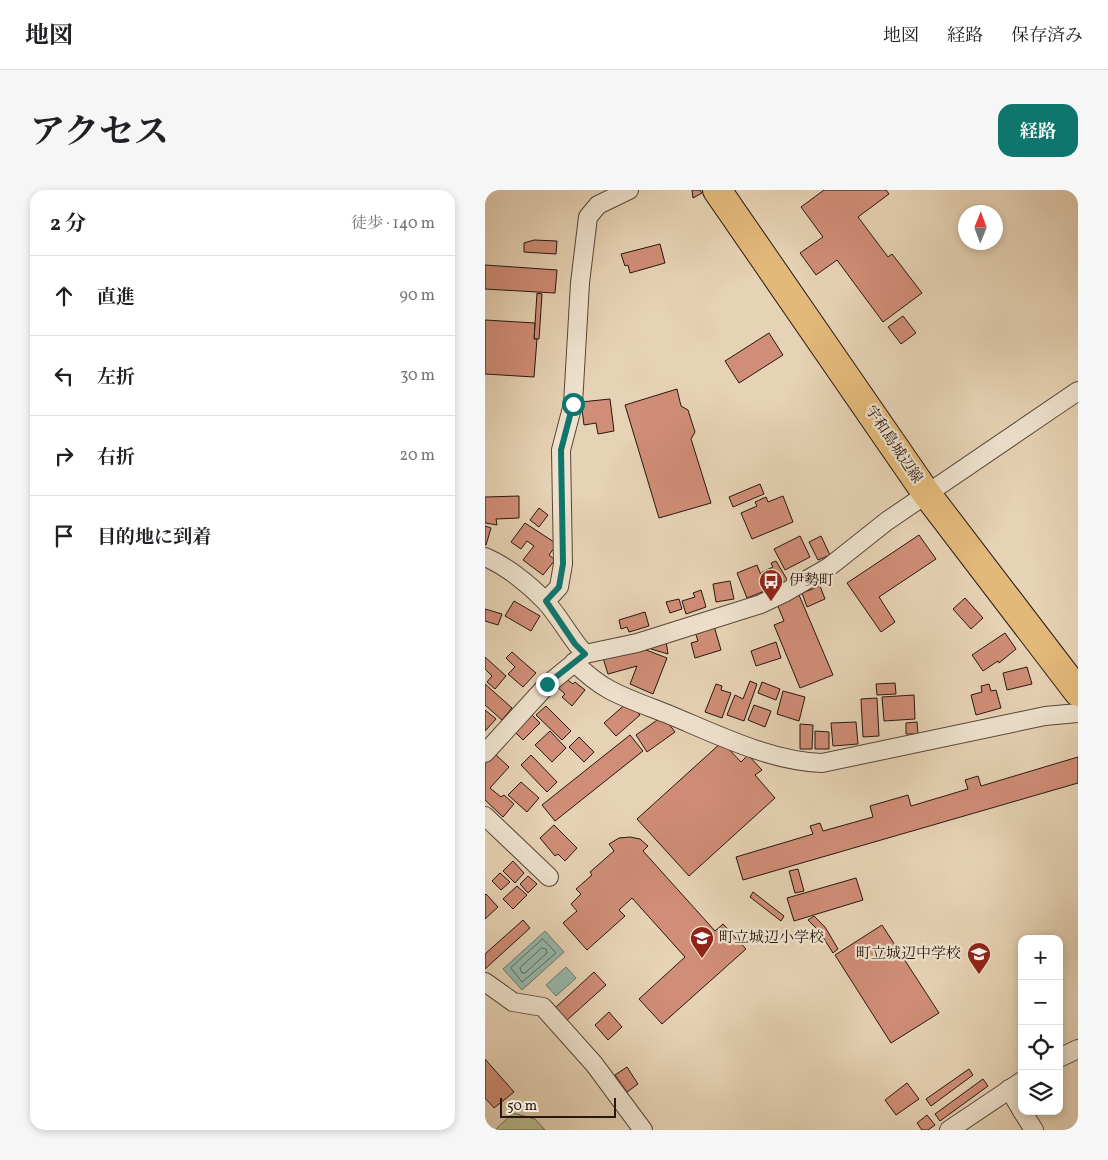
<!DOCTYPE html>
<html lang="ja">
<head>
<meta charset="utf-8">
<style>
  :root { --surface:#fff; --page:#f6f6f6; --text:#202124; --muted:#757577; --line:#e0e0e0; --accent:#0f766e }
  body { margin:0; font-family:Vollkorn,"Noto Serif JP",serif; background:var(--page); color:var(--text) }
  .controls { position:absolute; right:15px; bottom:15px; display:grid; overflow:hidden; border-radius:10px; box-shadow:0 2px 8px #0003 }
  .controls button { width:45px; height:45px; display:grid; place-items:center; padding:0; border:0; border-bottom:1px solid var(--line); background:var(--surface); color:var(--text); font:25px sans-serif }
  .compass { position:absolute; left:473px; top:15px; width:45px; height:45px; border-radius:50%; background:var(--surface); box-shadow:0 2px 8px #0003; rotate:1deg }
  .scale { position:absolute; left:15px; bottom:12px; width:116px; box-sizing:border-box; padding-left:5px; border:2px solid #261710; border-top:0; font-size:14px; line-height:18px; white-space:nowrap; color:#261710; -webkit-text-stroke:4px #efe2ce; paint-order:stroke }
  .stop { position:absolute; width:15px; height:15px; margin:-11px; border:4px solid #0f766e; border-radius:50%; background:#fff }
  .stop.end { background:#0f766e; border-color:#fff; box-shadow:0 1px 5px #0008 }
  .list { margin:0; padding:0; list-style:none }
  h2 { display:flex; justify-content:space-between; align-items:center; height:65px; margin:0; padding:0 20px; font-size:21px }
  h2 small { font-size:16px; font-weight:400; color:var(--muted) }
  .list li { display:grid; grid-template-columns:32px 1fr auto; gap:15px; align-items:center; box-sizing:border-box; height:80px; padding:0 20px; border-top:1px solid var(--line) }
  .list b { display:block; font-size:19px; white-space:nowrap }
  .list em { font-size:16px; font-style:normal; color:var(--muted) }
  .icon { flex:none; width:28px; height:28px; fill:none; stroke:currentColor; stroke-width:2; stroke-linecap:round; stroke-linejoin:round }
  .map { position:relative; flex:none; width:593px; height:940px; overflow:hidden; border-radius:15px }
  header { display:flex; align-items:center; gap:30px; box-sizing:border-box; height:70px; padding:0 25px; background:var(--surface); border-bottom:1px solid var(--line) }
  header strong { font-size:24px }
  nav { display:flex; gap:28px; margin-inline-start:auto; font-size:18px }
  .intro { display:flex; align-items:center; justify-content:space-between; box-sizing:border-box; height:120px; padding:0 30px }
  h1 { margin:0; font-size:35px }
  .button { padding:12px 22px; border-radius:15px; background:var(--accent); color:#fff; font-size:18px; font-weight:700 }
  main { display:flex; gap:30px; padding:0 30px }
  aside { flex:1; background:var(--surface); border-radius:15px; box-shadow:0 2px 8px #0003 }
  .map>svg:first-child { display:block }
  .green { fill:#b7bb8b; stroke:#6e694e }
  .water { fill:#96b8aa; stroke:#69786c }
  .lines { fill:none; stroke-linecap:round; stroke-linejoin:round }
  .shore { stroke:#5e685d; stroke-width:1 }
  .building { fill:#d08d77; stroke:#261710 }
  .street-casing { stroke:#564639; stroke-width:20 }
  .primary-casing { stroke:#261710; stroke-width:30 }
  .street { stroke:#efe2ce; stroke-width:18 }
  .primary { stroke:#e3b97a; stroke-width:28 }
  .route { stroke:#0f766e; stroke-width:6 }
  .labels { text-anchor:middle; dominant-baseline:central; stroke-width:4.5; stroke-linejoin:round; paint-order:stroke }
  .street-label { font-size:15px; fill:#261710; stroke:#efe2ce }
  .poi-label { font-size:15px; fill:#261710; stroke:#efe2ce; text-anchor:start }
</style>
</head>
<body>
<header>
<strong>地図</strong>
<nav><a>地図</a><a>経路</a><a>保存済み</a></nav>
</header>
<div class="intro"><h1>アクセス</h1><a class="button">経路</a></div>
<main>
<aside>
<h2>2 分<small>徒歩 · 140 m</small></h2>
<ul class="list">
<li><svg class="icon" aria-label="ahead" viewBox="0 0 24 24"><path d="M12 20V5M6 11l6-6 6 6"/></svg><div><b>直進</b></div><em>90 m</em></li>
<li><svg class="icon" aria-label="left" viewBox="0 0 24 24"><path d="M17 20v-9H6M10 6l-5 5 5 5"/></svg><div><b>左折</b></div><em>30 m</em></li>
<li><svg class="icon" aria-label="right" viewBox="0 0 24 24"><path d="M7 20v-9h11M14 6l5 5-5 5"/></svg><div><b>右折</b></div><em>20 m</em></li>
<li><svg class="icon" aria-label="arrive" viewBox="0 0 24 24"><path d="M6 21V4h12l-3 4 3 4H6"/></svg><div><b>目的地に到着</b></div></li>
</ul>
</aside>
<div class="map">
<svg width="593" height="940" viewBox="0 0 593 940">
  <rect width="100%" height="100%" fill="#e6d2b4"/>
  <filter id="stains"><feTurbulence type="fractalNoise" baseFrequency=".004" numOctaves="4"/><feColorMatrix values="0 0 0 0 .2 0 0 0 0 .09 0 0 0 0 .02 0 0 0 .5 -.17"/></filter>
  <radialGradient id="worn" r=".72"><stop offset=".6" stop-color="#630" stop-opacity="0"/><stop offset="1" stop-color="#630" stop-opacity=".3"/></radialGradient>
  <path class="green" d="M28 923 50 929 60 940H10Z"/>
  <g class="water">
    <path d="M60 741 79 762 37 800 18 779Z"/>
    <path d="M81 777 91 788 71 806 61 795Z"/>
  </g>
  <g class="lines">
    <g class="shore">
      <path d="M58 749 71 763 37 792 26 778Z"/>
      <path d="M57 758 61 759 62 763 40 783H37L35 778Z"/>
    </g>
  </g>
  <g class="building">
    <path d="M207 0H215L217 3 208 8Z"/>
    <path d="M339 0H401L404 4 373 27 403 67 407 64 437 103 398 132 352 70 331 85 315 63 338 47 316 17Z"/>
    <path d="M49 50 72 51 71 64 39 62V53Z"/>
    <path d="M175 54 180 73 145 83 143 75 140 76 136 64Z"/>
    <path d="M0 75 72 80 70 103 0 99Z"/>
    <path d="M52 103 57 104 54 149H49Z"/>
    <path d="M418 126 431 143 416 154 403 137Z"/>
    <path d="M0 130 50 133 49 149H52L49 187 0 184Z"/>
    <path d="M284 143 298 165 254 193 240 171Z"/>
    <path d="M192 199 196 216 203 220 210 242 206 249 226 313 174 328 140 215Z"/>
    <path d="M125 209 129 241 113 244 111 233 99 235 96 212Z"/>
    <path d="M275 294 279 304 248 317 244 307Z"/>
    <path d="M34 306V328L11 329 12 335 0 333V307Z"/>
    <path d="M298 306 308 332 267 349 256 323 272 316 270 312 281 307 283 312Z"/>
    <path d="M54 318 63 325 54 337 45 330Z"/>
    <path d="M40 333 72 354 64 365 70 370 58 385 38 370 49 356 42 351 36 359 26 352Z"/>
    <path d="M0 336 6 338 1 355H0Z"/>
    <path d="M434 345 451 369 394 407 410 432 396 442 362 393Z"/>
    <path d="M315 346 325 367 300 380 289 359Z"/>
    <path d="M336 346 345 365 333 370 324 352Z"/>
    <path d="M291 371 303 391 287 400 277 382 288 377 286 373Z"/>
    <path d="M272 375 282 400 262 408 252 383Z"/>
    <path d="M245 391 249 409 231 412 228 394Z"/>
    <path d="M335 396 340 409 322 417 317 403Z"/>
    <path d="M216 400 221 417 201 424 197 411 210 407 208 403Z"/>
    <path d="M314 405 348 485 315 498 289 435 299 431 292 414Z"/>
    <path d="M480 408 498 428 486 439 468 419Z"/>
    <path d="M194 409 197 419 185 423 181 412Z"/>
    <path d="M29 411 55 426 46 441 20 426Z"/>
    <path d="M0 419 17 424 13 435 0 431Z"/>
    <path d="M160 422 164 436 144 442 142 437 136 439 134 430Z"/>
    <path d="M229 436 236 460 210 468 206 453 213 451 210 442Z"/>
    <path d="M520 443 531 459 514 473 513 471 498 481 487 465Z"/>
    <path d="M181 451 183 464 166 459 165 454Z"/>
    <path d="M291 452 296 468 271 476 266 461Z"/>
    <path d="M156 458 182 468 168 504 145 494 152 476 123 484 118 468Z"/>
    <path d="M27 462 51 483 38 497 23 484 30 477 21 468Z"/>
    <path d="M0 467 21 486 10 499 2 492 7 486 0 479Z"/>
    <path d="M542 477 547 494 522 500 518 483Z"/>
    <path d="M80 488 88 494 90 492 100 500 87 516 77 507 80 504 72 497Z"/>
    <path d="M265 491 272 494 259 531 242 525 250 505 258 509Z"/>
    <path d="M277 492 295 499 291 510 273 503Z"/>
    <path d="M410 493 411 504 392 505 391 494Z"/>
    <path d="M0 494 27 518 17 530 0 515Z"/>
    <path d="M231 494 237 496 236 500 246 503 237 528 220 522Z"/>
    <path d="M504 494 506 501 511 500 516 518 491 525 486 505 497 502 496 496Z"/>
    <path d="M298 501 320 507 314 531 292 524Z"/>
    <path d="M429 505 430 529 399 531 397 507Z"/>
    <path d="M392 508 394 546 378 547 376 509Z"/>
    <path d="M143 512 155 525 131 546 119 533Z"/>
    <path d="M269 515 286 521 280 537 263 530Z"/>
    <path d="M61 516 86 541 77 550 51 525Z"/>
    <path d="M0 520 11 529 0 541Z"/>
    <path d="M45 523 55 533 38 550 28 540Z"/>
    <path d="M178 526 190 542 162 562 151 545Z"/>
    <path d="M371 532 373 554 348 556 346 533Z"/>
    <path d="M432 532 433 544H421V533Z"/>
    <path d="M315 534 328 535 327 559H315Z"/>
    <path d="M65 541 81 558 67 572 50 555Z"/>
    <path d="M330 541 344 542V559H330Z"/>
    <path d="M145 545 158 561 70 631 57 615Z"/>
    <path d="M94 547 109 562 99 572 84 557Z"/>
    <path d="M237 552 256 572 263 565 277 580 270 585 290 608 204 686 152 629Z"/>
    <path d="M9 563 24 577 5 598 16 607 19 605 29 614 18 627 0 610V573Z"/>
    <path d="M46 565 72 592 62 602 36 575Z"/>
    <path d="M593 567V593L258 690 251 667 328 644 325 636 335 633 338 641 388 627 385 616 423 605 426 616 483 599 480 590 493 586 496 596Z"/>
    <path d="M36 592 54 608 42 622 23 605Z"/>
    <path d="M69 635 92 658 80 671 73 664 70 666 55 648Z"/>
    <path d="M145 647 155 649 163 656 158 661 230 741 238 734 261 759 177 834 154 809 200 767 147 708 134 720 140 726 102 760 78 733 92 721 86 714 96 704 91 699 107 685 105 682 129 661 124 654 134 648Z"/>
    <path d="M28 671 39 683 30 693 18 681Z"/>
    <path d="M313 679 319 701 310 703 304 681Z"/>
    <path d="M15 683 25 692 16 700 7 691Z"/>
    <path d="M43 686 52 694 43 703 35 694Z"/>
    <path d="M371 688 378 710 309 731 302 708Z"/>
    <path d="M32 696 42 705 28 719 18 709Z"/>
    <path d="M268 702 299 726 296 731 265 707Z"/>
    <path d="M1 704 13 717 0 729V705Z"/>
    <path d="M329 726 340 737 353 759 348 763 334 741 323 730Z"/>
    <path d="M38 730 45 738 0 779V764Z"/>
    <path d="M397 735 454 823 406 853 350 765Z"/>
    <path d="M109 782 121 795 81 831 70 818Z"/>
    <path d="M124 822 137 837 123 850 110 835Z"/>
    <path d="M0 869 29 902 9 918 0 908Z"/>
    <path d="M142 877 153 894 142 902 130 885Z"/>
    <path d="M484 879 488 885 446 916 441 909Z"/>
    <path d="M498 889 503 896 455 931 450 924Z"/>
    <path d="M422 893 434 909 411 925 400 910Z"/>
    <path d="M442 925 450 935 443 940H437L432 933Z"/>
  </g>
  <g class="lines">
    <g class="street-casing">
      <g id="street">
        <path d="M0 367C21 376 44 394 60 411 75 427 85 448 100 464"/>
        <path d="M61 411 74 397 78 374 76 260 88 214 95 93 103 27 113 15 144 0"/>
        <path d="M89 472C100 483 112 493 125 500 144 510 165 517 185 525 233 545 285 571 337 573L560 526 593 523"/>
        <path d="M0 563 62 495 100 464 152 453 276 414 299 403 344 377 402 331 593 201"/>
        <path d="M0 626 64 687"/>
        <path d="M0 792 28 812 58 817 109 874 158 940"/>
        <path d="M574 868 593 859"/>
        <path d="M524 899 537 921"/>
        <path d="M537 921 549 940"/>
        <path d="M464 940 537 891"/>
      </g>
    </g>
    <g class="primary-casing">
      <path id="primary" d="M232 0 441 303 593 502"/>
    </g>
    <use href="#street" class="street"/>
    <use href="#primary" class="primary"/>
  </g>
  <g class="lines">
    <path class="route" d="M62 494 100 464 90 454 61 411 74 397 78 374 76 260 88 214"/>
  </g>
  <defs>
    <g id="bus-pin" transform="scale(1.25)"><path d="M0 17L-7.5 6A9.5 9.5 0 1 1 7.5 6Z" fill="#8f2418" stroke="#efe2ce"/><path d="M-5-6H5V4H4V6H2V4H-2V6H-4V4H-5ZM-3.5-4V0h7V-4ZM-3.5 1.2v1.5H-2V1.2ZM2 1.2v1.5H3.5V1.2Z" fill="#fff"/></g>
    <g id="school-pin" transform="scale(1.25)"><path d="M0 17L-7.5 6A9.5 9.5 0 1 1 7.5 6Z" fill="#8f2418" stroke="#efe2ce"/><path d="M0-5L7-2L0 1L-7-2ZM-4 1L0 2.5L4 1V4Q0 6-4 4Z" fill="#fff"/></g>
  </defs>
  <g fill-rule="evenodd">
    <use href="#bus-pin" x="286" y="391"/>
    <use href="#school-pin" x="217" y="748"/>
    <use href="#school-pin" x="494" y="764"/>
  </g>
  <g class="labels">
    <g class="street-label">
      <text transform="translate(408 255) rotate(56)">宇和島城辺線</text>
    </g>
    <g class="poi-label">
      <text x="304" y="391">伊勢町</text>
      <text x="234" y="748">町立城辺小学校</text>
      <text x="476" y="764" text-anchor="end">町立城辺中学校</text>
    </g>
  </g>
  <rect width="100%" height="100%" filter="url(#stains)"/>
  <rect width="100%" height="100%" fill="url(#worn)"/>
</svg>
<div class="controls">
<button>+</button>
<button>−</button>
<button><svg class="icon" aria-label="locate" viewBox="0 0 24 24"><circle cx="12" cy="12" r="6"/><path d="M12 2v4M12 18v4M2 12h4M18 12h4"/></svg></button>
<button><svg class="icon" aria-label="layers" viewBox="0 0 24 24"><path d="M12 4l9 5-9 5-9-5zM3 14l9 5 9-5"/></svg></button>
</div>
<svg class="compass" viewBox="-18 -18 36 36"><path d="M0-13l5 13h-10z" fill="#e53935"/><path d="M0 13l5-13h-10z" fill="#757577"/></svg>
<div class="scale">50 m</div>
<div class="stop" style="left:88px;top:214px"></div>
<div class="stop end" style="left:62px;top:494px"></div>
</div>
</main>
</body>
</html>
